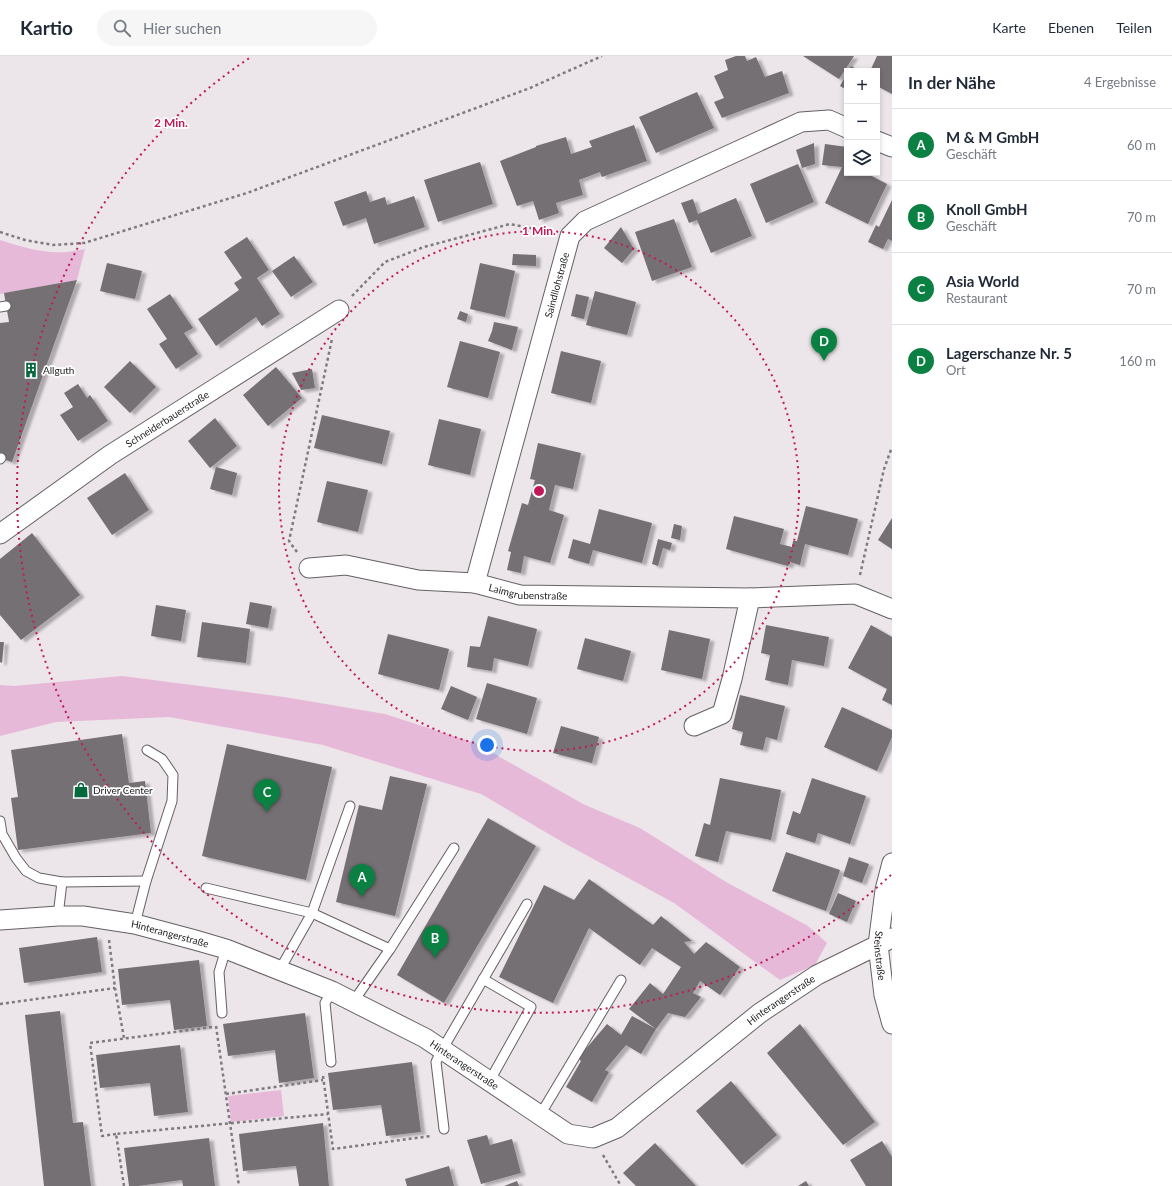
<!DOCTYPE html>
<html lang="de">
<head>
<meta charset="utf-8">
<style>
  :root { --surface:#fff; --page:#f6f6f7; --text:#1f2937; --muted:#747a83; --line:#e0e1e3; --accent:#0b8043 }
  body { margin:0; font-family:Lato,sans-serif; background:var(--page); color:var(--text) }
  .controls { position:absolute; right:12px; top:12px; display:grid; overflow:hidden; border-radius:0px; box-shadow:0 2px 6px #0003 }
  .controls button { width:36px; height:36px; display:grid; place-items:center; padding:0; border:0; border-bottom:1px solid var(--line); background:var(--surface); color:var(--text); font:20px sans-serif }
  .you { position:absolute; left:487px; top:689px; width:14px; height:14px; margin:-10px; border:3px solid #fff; border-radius:50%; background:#1a73e8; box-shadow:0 0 0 6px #1a73e833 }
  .badge { display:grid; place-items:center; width:26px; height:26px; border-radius:50%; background:var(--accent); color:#fff; font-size:13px; font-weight:700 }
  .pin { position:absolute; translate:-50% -33px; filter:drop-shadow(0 1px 2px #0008) }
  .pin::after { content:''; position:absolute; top:21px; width:14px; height:12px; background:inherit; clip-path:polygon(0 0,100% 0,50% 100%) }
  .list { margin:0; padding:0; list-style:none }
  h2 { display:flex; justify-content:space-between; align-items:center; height:52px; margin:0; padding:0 16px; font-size:17px }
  h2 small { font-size:13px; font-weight:400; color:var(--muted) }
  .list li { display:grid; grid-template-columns:26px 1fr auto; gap:12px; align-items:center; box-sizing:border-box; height:72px; padding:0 16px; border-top:1px solid var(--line) }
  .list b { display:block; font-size:15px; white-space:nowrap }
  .list p { margin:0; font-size:13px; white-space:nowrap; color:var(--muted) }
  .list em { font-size:13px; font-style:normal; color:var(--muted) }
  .icon { flex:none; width:22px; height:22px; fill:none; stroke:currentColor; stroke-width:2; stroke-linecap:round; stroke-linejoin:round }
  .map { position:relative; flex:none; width:892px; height:1130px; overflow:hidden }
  header { display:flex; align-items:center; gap:24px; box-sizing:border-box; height:56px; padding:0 20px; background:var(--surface); border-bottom:1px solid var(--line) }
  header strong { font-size:19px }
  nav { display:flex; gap:22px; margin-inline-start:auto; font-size:14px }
  .search { width:280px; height:36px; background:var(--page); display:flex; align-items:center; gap:10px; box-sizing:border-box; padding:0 14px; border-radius:22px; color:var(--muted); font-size:15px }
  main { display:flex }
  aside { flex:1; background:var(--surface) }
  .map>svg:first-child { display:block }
  .green { fill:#e7b9d9 }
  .building { fill:#756f73; filter:url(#shadow) }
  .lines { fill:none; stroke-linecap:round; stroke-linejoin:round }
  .lane-casing { stroke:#656064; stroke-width:11 }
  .street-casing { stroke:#656064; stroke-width:21 }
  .path { stroke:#7e7a7d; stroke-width:2.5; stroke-dasharray:3 3; stroke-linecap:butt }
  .lane { stroke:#fff; stroke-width:9 }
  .street { stroke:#fff; stroke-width:19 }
  .ring { fill:none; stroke:#c2185b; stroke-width:2; stroke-dasharray:2 4 }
  .labels { text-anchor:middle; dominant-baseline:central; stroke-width:3.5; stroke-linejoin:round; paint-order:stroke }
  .street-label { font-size:10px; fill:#1e1c1e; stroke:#fff }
  .poi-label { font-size:10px; fill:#1e1c1e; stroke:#fff; text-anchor:start }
  .centre { fill:#c2185b; stroke:#fff; stroke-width:2 }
  .ring-label { font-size:12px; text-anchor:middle; font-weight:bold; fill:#c2185b; stroke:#fff; stroke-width:3.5; stroke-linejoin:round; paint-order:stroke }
</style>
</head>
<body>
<header>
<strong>Kartio</strong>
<div class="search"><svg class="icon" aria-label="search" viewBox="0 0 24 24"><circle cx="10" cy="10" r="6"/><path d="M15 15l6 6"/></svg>Hier suchen</div>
<nav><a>Karte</a><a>Ebenen</a><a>Teilen</a></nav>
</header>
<main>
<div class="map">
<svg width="892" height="1130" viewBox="0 0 892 1130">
  <defs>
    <filter id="shadow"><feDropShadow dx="4.5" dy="2.5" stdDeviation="1" flood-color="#0004"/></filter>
  </defs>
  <rect width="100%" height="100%" fill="#ece6ea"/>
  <g class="green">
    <path d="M0 184C21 191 45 198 67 196 73 195 79 194 85 193L77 224 0 238Z"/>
    <path d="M122 620 284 641 385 658 475 687 585 749 640 772 726 826 808 870 827 887 815 909 780 924 674 847 564 787 481 738 323 689 169 661 56 666 0 680V629L14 630Z"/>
    <path d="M281 1034 284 1060 231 1066 228 1040Z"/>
  </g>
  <g class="building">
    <path d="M736 0H745L747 5 756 1 765 21 782 15 789 37 722 62 714 46 724 42 714 20 728 14 725 4Z"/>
    <path d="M803 0H854L839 23Z"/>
    <path d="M877 0H892V38L877 30V15H870Z"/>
    <path d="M851 10 860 15H848Z"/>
    <path d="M847 17V34L840 30Z"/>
    <path d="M697 36 714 72 656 97 639 61Z"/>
    <path d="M634 69 647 105 602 121 600 116 579 124 583 139 556 147 559 157 539 164 533 145 517 150 500 105 536 91V90L566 81 571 98 592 91 589 85Z"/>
    <path d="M814 87 815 108 802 112 796 94Z"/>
    <path d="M825 88 847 91 846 107 847 108V117H866L887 128 868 168 825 147 842 111 822 109Z"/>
    <path d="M480 106 493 148 438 166 424 124Z"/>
    <path d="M798 108 814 146 766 167 750 128Z"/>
    <path d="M366 135 370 146 385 141 387 149 414 140 425 171 374 188 366 162 343 170 334 146Z"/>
    <path d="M736 142 752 180 711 197 697 164 689 167 681 147 693 143 698 158Z"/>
    <path d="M892 144V185L888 183 883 193 868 186 876 169 879 171Z"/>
    <path d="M674 163 692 211 652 225 635 176Z"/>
    <path d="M621 171 634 193 622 207 604 192Z"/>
    <path d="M247 181 269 214 257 222 280 258 262 270 256 261 216 290 198 263 239 234 234 227 242 222 224 196Z"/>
    <path d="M513 198 536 199V210L512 209Z"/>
    <path d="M294 200 313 226 291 241 272 215Z"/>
    <path d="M107 207 142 215 135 243 100 235Z"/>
    <path d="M480 207 515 215 505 261 470 253Z"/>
    <path d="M77 224 12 406 0 402V267L9 266 4 237Z"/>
    <path d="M595 235 636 246 627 279 586 269Z"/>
    <path d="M170 238 193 272 184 277 198 298 176 313 159 288 167 283 147 253Z"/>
    <path d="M576 238 589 241 584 263 571 260Z"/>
    <path d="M460 255 468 258 466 266 457 263Z"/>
    <path d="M494 266 518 271 512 294 488 285 492 275Z"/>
    <path d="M460 285 500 296 488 342 447 331Z"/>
    <path d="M561 295 601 305 591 347 551 337Z"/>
    <path d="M130 305 156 331 130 357 104 331Z"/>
    <path d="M276 311 302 342 268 370 243 339Z"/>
    <path d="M312 313 315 332 301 334 292 317Z"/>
    <path d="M78 328 87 342 90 339 108 365 78 385 60 359 73 351 64 337Z"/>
    <path d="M322 359 390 375 382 408 314 392Z"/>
    <path d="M215 362 237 390 210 412 188 385Z"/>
    <path d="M439 363 481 373 470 419 428 409Z"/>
    <path d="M538 387 581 397 573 433 555 429 549 454 564 459 550 507 524 500 521 517 507 514 511 496 508 495 522 447 528 449 535 424 530 423Z"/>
    <path d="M216 411 237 417 232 439 210 433Z"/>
    <path d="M125 417 149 454 112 479 87 442Z"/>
    <path d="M327 425 368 434 358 476 317 466Z"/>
    <path d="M806 450 858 463 848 499 805 488 800 509 790 506 788 510 726 493 734 460 784 473 780 488 792 491 793 485H797Z"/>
    <path d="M599 453 652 467 642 507 593 494 589 508 568 502 573 483 590 488Z"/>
    <path d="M892 462V493L878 484Z"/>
    <path d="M674 468 682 470 680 484 671 482Z"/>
    <path d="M32 477 80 539 21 584 0 559V503Z"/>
    <path d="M658 483 672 487 670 494 663 492 658 510 652 508Z"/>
    <path d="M250 546 272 550 268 572 246 568Z"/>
    <path d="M156 549 186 554 181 585 151 580Z"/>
    <path d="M488 560 537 573 528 610 494 602 492 615 467 611 470 590 480 591Z"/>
    <path d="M202 566 250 573 246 607 197 601Z"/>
    <path d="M766 569 829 581 824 610 792 604 788 629 765 624 770 599 761 597Z"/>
    <path d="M871 569 892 581V649L882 644 887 633 848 612Z"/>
    <path d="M669 574 710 583 702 623 661 614Z"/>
    <path d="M388 578 449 593 439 634 378 618Z"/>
    <path d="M585 582 631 595 623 625 577 613Z"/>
    <path d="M0 586H4L2 607 0 606Z"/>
    <path d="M487 627 537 642 527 678 476 663Z"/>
    <path d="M451 630 477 641 468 664 441 653Z"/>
    <path d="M740 639 785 650 777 684 766 681 763 694 740 689 743 676 732 673Z"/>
    <path d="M842 651 892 674V681L877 715 824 691Z"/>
    <path d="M561 670 599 681 592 707 553 697Z"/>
    <path d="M122 678 129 727 145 725 151 777 18 794 11 742 18 741 11 694Z"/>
    <path d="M227 688 332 711 306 824 202 800Z"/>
    <path d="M390 720 427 728 395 860 336 846 359 749 382 754Z"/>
    <path d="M720 722 781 734 771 784 726 775 718 806 695 800 704 767 710 769Z"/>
    <path d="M812 722 866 740 850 788 818 777 815 787 786 778 793 755 800 758Z"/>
    <path d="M488 762 536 790 444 947 397 919Z"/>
    <path d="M786 796 840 814 826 855 772 835Z"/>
    <path d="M849 801 869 808 862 827 843 820Z"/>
    <path d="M589 823 653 869 661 860 692 885 684 886 694 898 706 886 740 911 720 939 700 925 693 937 701 941 685 961 668 957 656 973 641 998 626 989 605 1014 609 1016 592 1046 566 1031 581 1005 578 1002 607 968 621 979 632 960 656 973 629 953 650 927 663 938 681 911 652 892 640 909 589 872 553 947 499 921 544 829 574 844Z"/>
    <path d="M838 837 856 845 847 866 829 858Z"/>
    <path d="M97 881 102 916 24 927 19 892Z"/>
    <path d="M199 904 207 970 174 974 170 944 122 949 118 913Z"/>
    <path d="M60 955 73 1067 83 1066 91 1130H44L25 959Z"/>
    <path d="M305 957 314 1022 279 1027 275 994 228 1000 223 968Z"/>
    <path d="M800 968 875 1066 843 1089 767 997Z"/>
    <path d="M180 989 188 1056 154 1060 150 1027 100 1032 96 999Z"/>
    <path d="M412 1006 421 1076 386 1080 381 1049 333 1054 328 1017Z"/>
    <path d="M731 1025 777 1079 742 1109 696 1055Z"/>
    <path d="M323 1067 329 1130H299L296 1110 243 1115 239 1078Z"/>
    <path d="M487 1079 490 1089 512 1083 521 1117 481 1128 467 1084Z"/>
    <path d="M209 1082 215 1130H183L182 1124 138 1130H129L124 1092Z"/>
    <path d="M882 1085 892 1101V1130H866L850 1104Z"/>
    <path d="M655 1087 696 1130H636L623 1117Z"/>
    <path d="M449 1110 454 1130H407L405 1123Z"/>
    <path d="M517 1125 519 1130H504Z"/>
    <path d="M806 1125 809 1130H798Z"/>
  </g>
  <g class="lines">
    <g class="lane-casing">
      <g id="lane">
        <path d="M0 251 6 250"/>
        <path d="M0 403 1 402"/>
        <path d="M0 765 2 778 16 802 26 815 39 822 62 826 146 825"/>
        <path d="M206 832 312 857 390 893"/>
        <path d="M58 860 62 826"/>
        <path d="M135 868 146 825 172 745 173 719 162 703 147 694"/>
        <path d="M279 915 312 857 350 750"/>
        <path d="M483 923 531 951 489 1026"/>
        <path d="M353 946 390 893 454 792"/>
        <path d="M222 957 219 916 226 893"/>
        <path d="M331 1006 325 947 332 935"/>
        <path d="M540 1059 621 924"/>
        <path d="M444 1073 436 1006 442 994 527 848"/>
      </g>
    </g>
    <g class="street-casing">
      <g id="street">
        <path d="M877 85 892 91"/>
        <path id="s1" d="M0 478 110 399 339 254"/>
        <path id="s2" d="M309 512 346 509 418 524 475 527 520 539 750 542 855 538 892 553"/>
        <path id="s3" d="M475 527 570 180 585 165 801 66 829 64 847 72"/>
        <path d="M694 670 722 658 732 623 750 542"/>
        <path id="s4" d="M892 807 885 834 878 889 884 939 892 968"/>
        <path id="s5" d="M0 864 58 860H83L135 868 195 884 226 893 332 935 425 982 568 1078 593 1082 617 1072 760 957 817 919 892 882"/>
      </g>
    </g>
    <g class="path">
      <path d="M0 176 25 184 53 189 84 187 247 137 530 32 602 0"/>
      <path d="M352 240 385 206 424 191 510 168 550 176"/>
      <path d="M297 496 289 485 332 283"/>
      <path d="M860 519 884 413 892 391"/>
      <path d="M109 884 115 932 124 982"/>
      <path d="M0 948 115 932"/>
      <path d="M216 970 239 1130"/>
      <path d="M323 1020 333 1093 431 1080"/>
      <path d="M226 1038 323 1024"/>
      <path d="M116 1078 102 1080 90 987 213 971"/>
      <path d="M603 1099 621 1130"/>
      <path d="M124 1130 116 1078 328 1058"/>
    </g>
    <use href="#lane" class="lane"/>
    <use href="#street" class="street"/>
  </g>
  <g class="ring">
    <circle cx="539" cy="435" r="260"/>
    <path d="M891 819A521 521 0 1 1 251 1"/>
  </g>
  <defs>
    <g id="building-bare" transform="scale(1.2)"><path d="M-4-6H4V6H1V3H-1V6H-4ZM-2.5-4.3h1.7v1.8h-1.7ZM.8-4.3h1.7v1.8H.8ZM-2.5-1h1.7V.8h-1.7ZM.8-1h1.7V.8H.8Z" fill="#05693e" stroke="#fff" stroke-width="2.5" paint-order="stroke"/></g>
    <g id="shop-bare" transform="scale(1.2)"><path d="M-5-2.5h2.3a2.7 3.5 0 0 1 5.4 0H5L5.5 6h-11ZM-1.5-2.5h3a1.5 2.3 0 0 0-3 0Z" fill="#05693e" stroke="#fff" stroke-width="2.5" paint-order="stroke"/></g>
  </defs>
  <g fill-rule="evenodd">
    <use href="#building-bare" x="31" y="314"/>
    <use href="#shop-bare" x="81" y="734"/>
  </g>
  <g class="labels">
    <g class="street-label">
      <text stroke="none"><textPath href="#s3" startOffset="309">Saindllohstraße</textPath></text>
      <text stroke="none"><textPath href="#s1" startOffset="203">Schneiderbauerstraße</textPath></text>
      <text stroke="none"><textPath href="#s2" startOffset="222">Laimgrubenstraße</textPath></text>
      <text stroke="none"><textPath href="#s5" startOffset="172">Hinterangerstraße</textPath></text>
      <text stroke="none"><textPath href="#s4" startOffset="94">Steinstraße</textPath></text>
      <text stroke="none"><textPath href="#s5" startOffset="880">Hinterangerstraße</textPath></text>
      <text stroke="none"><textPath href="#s5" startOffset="496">Hinterangerstraße</textPath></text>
    </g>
    <g class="poi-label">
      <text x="43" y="314">Allguth</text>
      <text x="93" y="734">Driver Center</text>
    </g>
  </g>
  <circle cx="539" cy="435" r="6" class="centre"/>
  <g class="ring-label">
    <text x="171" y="71">2 Min.</text>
    <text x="539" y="179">1 Min.</text>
  </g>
</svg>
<div class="controls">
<button>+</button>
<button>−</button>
<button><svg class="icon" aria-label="layers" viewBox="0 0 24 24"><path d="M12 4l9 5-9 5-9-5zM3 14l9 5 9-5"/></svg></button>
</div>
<div class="you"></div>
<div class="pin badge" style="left:362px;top:841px">A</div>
<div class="pin badge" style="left:435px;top:902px">B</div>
<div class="pin badge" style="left:267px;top:756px">C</div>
<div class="pin badge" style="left:824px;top:305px">D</div>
</div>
<aside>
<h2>In der Nähe<small>4 Ergebnisse</small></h2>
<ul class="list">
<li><span class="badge">A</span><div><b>M &amp; M GmbH</b><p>Geschäft</p></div><em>60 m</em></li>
<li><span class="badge">B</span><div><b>Knoll GmbH</b><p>Geschäft</p></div><em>70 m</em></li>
<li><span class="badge">C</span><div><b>Asia World</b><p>Restaurant</p></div><em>70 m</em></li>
<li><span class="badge">D</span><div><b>Lagerschanze Nr. 5</b><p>Ort</p></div><em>160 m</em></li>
</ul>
</aside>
</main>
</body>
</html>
